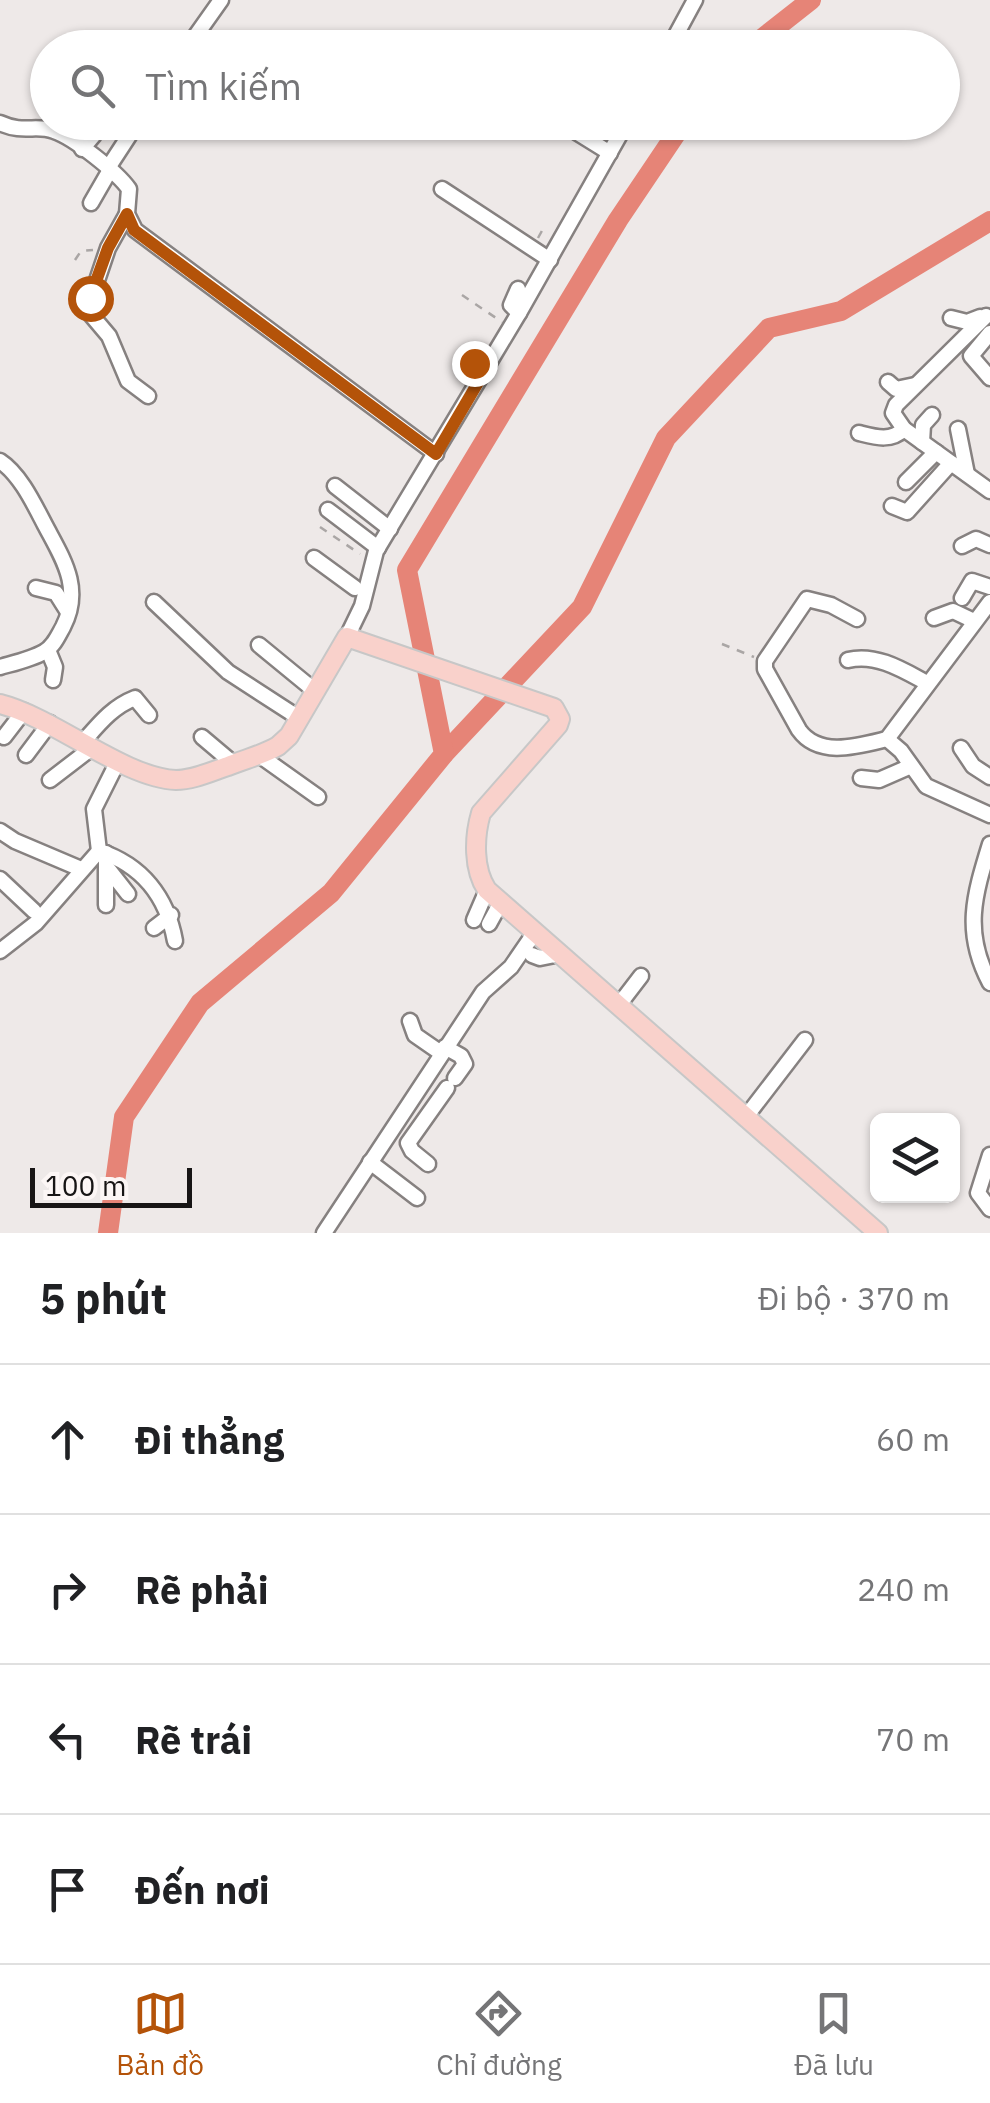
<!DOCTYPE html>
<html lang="vi">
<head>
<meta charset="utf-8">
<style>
  :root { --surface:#fff; --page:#f6f6f6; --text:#202124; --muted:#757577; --line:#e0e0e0; --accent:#b45309 }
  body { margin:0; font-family:"IBM Plex Sans",sans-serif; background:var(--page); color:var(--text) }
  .controls { position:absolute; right:30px; bottom:30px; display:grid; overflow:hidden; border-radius:15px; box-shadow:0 2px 8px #0004 }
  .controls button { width:90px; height:90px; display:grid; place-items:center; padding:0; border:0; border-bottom:2px solid var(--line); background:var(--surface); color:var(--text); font:50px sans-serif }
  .scale { position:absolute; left:30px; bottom:25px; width:162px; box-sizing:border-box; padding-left:10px; border:5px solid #171515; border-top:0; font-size:28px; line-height:35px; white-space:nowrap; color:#171515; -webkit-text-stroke:8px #fcf6f5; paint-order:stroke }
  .stop { position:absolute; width:30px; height:30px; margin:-22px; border:8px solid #b45309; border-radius:50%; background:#fff }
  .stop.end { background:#b45309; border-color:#fff; box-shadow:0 2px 10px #0008 }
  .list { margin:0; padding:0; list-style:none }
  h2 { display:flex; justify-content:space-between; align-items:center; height:130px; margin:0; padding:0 40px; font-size:42px }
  h2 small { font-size:32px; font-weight:400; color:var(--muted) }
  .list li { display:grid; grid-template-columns:65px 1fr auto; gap:30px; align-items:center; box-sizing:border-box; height:150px; padding:0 40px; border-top:2px solid var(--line) }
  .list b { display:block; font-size:38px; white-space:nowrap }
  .list em { font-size:32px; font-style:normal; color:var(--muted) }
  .icon { flex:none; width:55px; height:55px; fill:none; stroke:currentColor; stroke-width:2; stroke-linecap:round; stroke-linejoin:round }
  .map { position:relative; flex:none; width:990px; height:1233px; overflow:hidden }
  .search { position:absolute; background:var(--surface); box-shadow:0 2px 8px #0004; left:30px; right:30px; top:30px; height:110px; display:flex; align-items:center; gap:25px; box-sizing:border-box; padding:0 35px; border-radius:55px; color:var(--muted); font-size:38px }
  .sheet { height:730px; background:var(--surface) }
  nav { display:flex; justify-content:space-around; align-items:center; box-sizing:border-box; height:140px; border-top:2px solid var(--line); background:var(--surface); font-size:28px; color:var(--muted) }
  nav a { display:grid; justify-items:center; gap:5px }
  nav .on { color:var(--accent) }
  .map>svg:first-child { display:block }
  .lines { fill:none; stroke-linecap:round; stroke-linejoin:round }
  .river { stroke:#e68477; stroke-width:20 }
  .minor-casing { stroke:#868180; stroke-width:19 }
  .major-casing { stroke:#c7c7c7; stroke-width:22 }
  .path { stroke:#aaa6a5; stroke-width:2.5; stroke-dasharray:8 8; stroke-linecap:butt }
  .minor { stroke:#fff; stroke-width:14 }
  .major { stroke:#f9d1cb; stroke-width:18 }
  .route { stroke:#b45309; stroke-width:12 }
</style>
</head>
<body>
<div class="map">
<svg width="990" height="1233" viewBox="0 0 990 1233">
  <rect width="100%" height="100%" fill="#eee9e8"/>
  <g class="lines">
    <g class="river">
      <path d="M750 48 811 0"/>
      <path d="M444 754 582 607 666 438 769 328 841 311 990 221"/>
      <path d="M108 1233 124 1117 200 1003 331 893 444 754 407 570 618 220 684 122"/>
    </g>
    <g class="minor-casing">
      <g id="minor">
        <path d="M187 48 221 0"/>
        <path d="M669 48 695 0"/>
        <path d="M560 122 610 153"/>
        <path d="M0 123C24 134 36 124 54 131 73 137 117 172 129 189L127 214 135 230 436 454"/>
        <path d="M82 149 94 135"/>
        <path d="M108 168 138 122"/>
        <path d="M442 189 550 260"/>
        <path d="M91 203 110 170"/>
        <path d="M127 214 108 248 87 310 109 336 128 381 148 396"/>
        <path d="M518 289 511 305 519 313"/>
        <path d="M986 316 896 405 893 413 904 429 990 491"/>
        <path d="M951 318 967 322 980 317"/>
        <path d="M990 333 971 356 990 378"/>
        <path d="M888 382 896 389 915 385"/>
        <path d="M958 429 967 474"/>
        <path d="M859 433C875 437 891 442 904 429"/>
        <path d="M922 442 923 425 932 415"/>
        <path d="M0 461C20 474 34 504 45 525 63 559 83 588 63 627 58 636 54 646 44 652 32 659 14 663 0 667"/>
        <path d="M906 482 936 452"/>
        <path d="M335 486 390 529"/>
        <path d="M892 506 907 512 951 463"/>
        <path d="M328 510 378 548"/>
        <path d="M962 546 976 539 990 545"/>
        <path d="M314 558 355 588"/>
        <path d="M36 588 56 593 68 612"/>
        <path d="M962 598 972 581 990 587"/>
        <path d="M154 602 228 672 299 718"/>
        <path d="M934 618 953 611 974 621"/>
        <path d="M857 619 831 605 807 599 765 661V669L799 730C819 758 858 746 887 739L990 602"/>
        <path d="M347 637 362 606 376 551 519 313 627 122"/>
        <path d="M259 645 315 691"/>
        <path d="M48 650 55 667 53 680"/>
        <path d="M848 660C876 653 903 670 927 683"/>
        <path d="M4 737 24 711"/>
        <path d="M202 737 234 764"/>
        <path d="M887 739 901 751 926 786 990 815"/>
        <path d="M83 742C99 724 112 707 135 698L149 715"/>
        <path d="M961 748 973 766 990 777"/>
        <path d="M26 755 50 723"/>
        <path d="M259 755 318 797"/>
        <path d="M861 778 879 780 911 766"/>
        <path d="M50 780 93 747"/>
        <path d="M0 831 15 841 81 869"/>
        <path d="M990 844C974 896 963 932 990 983"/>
        <path d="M99 851C142 865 167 897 175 941"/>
        <path d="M99 851 94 809 118 761"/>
        <path d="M106 853V905"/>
        <path d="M106 866 128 894"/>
        <path d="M0 879 34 911"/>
        <path d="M474 920 487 890"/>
        <path d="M489 924 501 902"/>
        <path d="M154 928 171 915"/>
        <path d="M0 951 36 923 99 851"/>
        <path d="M532 955 540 958 560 954"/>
        <path d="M618 1006 641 976"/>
        <path d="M410 1021 415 1035 441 1053"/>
        <path d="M445 1047 461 1056 465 1064 455 1078"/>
        <path d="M745 1118 805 1040"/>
        <path d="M990 1155 978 1193 990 1209"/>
        <path d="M370 1162 417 1198"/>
        <path d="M428 1164 412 1151 408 1143 447 1088"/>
        <path d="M324 1233 483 992 511 967 535 932"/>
      </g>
    </g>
    <g class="major-casing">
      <path id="major" d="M0 704C55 718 124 778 176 780 194 780 212 771 228 766 245 759 263 755 278 746L289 736 347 637 554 708 560 719 558 725 481 813C474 837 473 869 487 890L878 1233"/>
    </g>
    <g class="path">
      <path d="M149 127 171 137"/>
      <path d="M538 238 544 227"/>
      <path d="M75 260 81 251 93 250"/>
      <path d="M462 295 502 322"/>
      <path d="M320 527 360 554"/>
      <path d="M722 644 754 657"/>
    </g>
    <use href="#minor" class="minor"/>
    <use href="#major" class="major"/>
  </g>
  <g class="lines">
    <path class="route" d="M90 298 108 248 127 214 134 230 436 454 486 369 474 363"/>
  </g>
</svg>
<div class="controls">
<button><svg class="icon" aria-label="layers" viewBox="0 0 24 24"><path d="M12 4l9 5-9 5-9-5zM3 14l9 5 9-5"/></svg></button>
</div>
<div class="scale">100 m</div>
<div class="stop" style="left:90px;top:298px"></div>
<div class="stop end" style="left:474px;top:363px"></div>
<div class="search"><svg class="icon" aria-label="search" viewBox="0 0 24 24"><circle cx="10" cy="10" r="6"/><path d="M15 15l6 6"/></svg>Tìm kiếm</div>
</div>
<section class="sheet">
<h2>5 phút<small>Đi bộ · 370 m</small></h2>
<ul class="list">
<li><svg class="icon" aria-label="ahead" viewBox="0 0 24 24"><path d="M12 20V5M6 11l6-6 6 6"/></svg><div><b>Đi thẳng</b></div><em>60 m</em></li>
<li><svg class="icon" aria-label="right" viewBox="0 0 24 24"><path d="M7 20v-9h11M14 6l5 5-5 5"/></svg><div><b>Rẽ phải</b></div><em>240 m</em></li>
<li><svg class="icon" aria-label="left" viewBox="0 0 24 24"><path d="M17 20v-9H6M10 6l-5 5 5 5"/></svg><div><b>Rẽ trái</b></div><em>70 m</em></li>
<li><svg class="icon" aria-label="arrive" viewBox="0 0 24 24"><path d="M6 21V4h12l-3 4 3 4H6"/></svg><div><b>Đến nơi</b></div></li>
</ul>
</section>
<nav>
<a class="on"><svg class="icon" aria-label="map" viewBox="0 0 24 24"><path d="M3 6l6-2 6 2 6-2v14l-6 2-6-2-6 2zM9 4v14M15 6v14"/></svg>Bản đồ</a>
<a><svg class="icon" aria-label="directions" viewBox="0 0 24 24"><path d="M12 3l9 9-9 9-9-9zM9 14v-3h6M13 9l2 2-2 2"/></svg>Chỉ đường</a>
<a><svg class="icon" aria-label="saved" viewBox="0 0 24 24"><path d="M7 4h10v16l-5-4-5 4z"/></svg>Đã lưu</a>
</nav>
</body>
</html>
